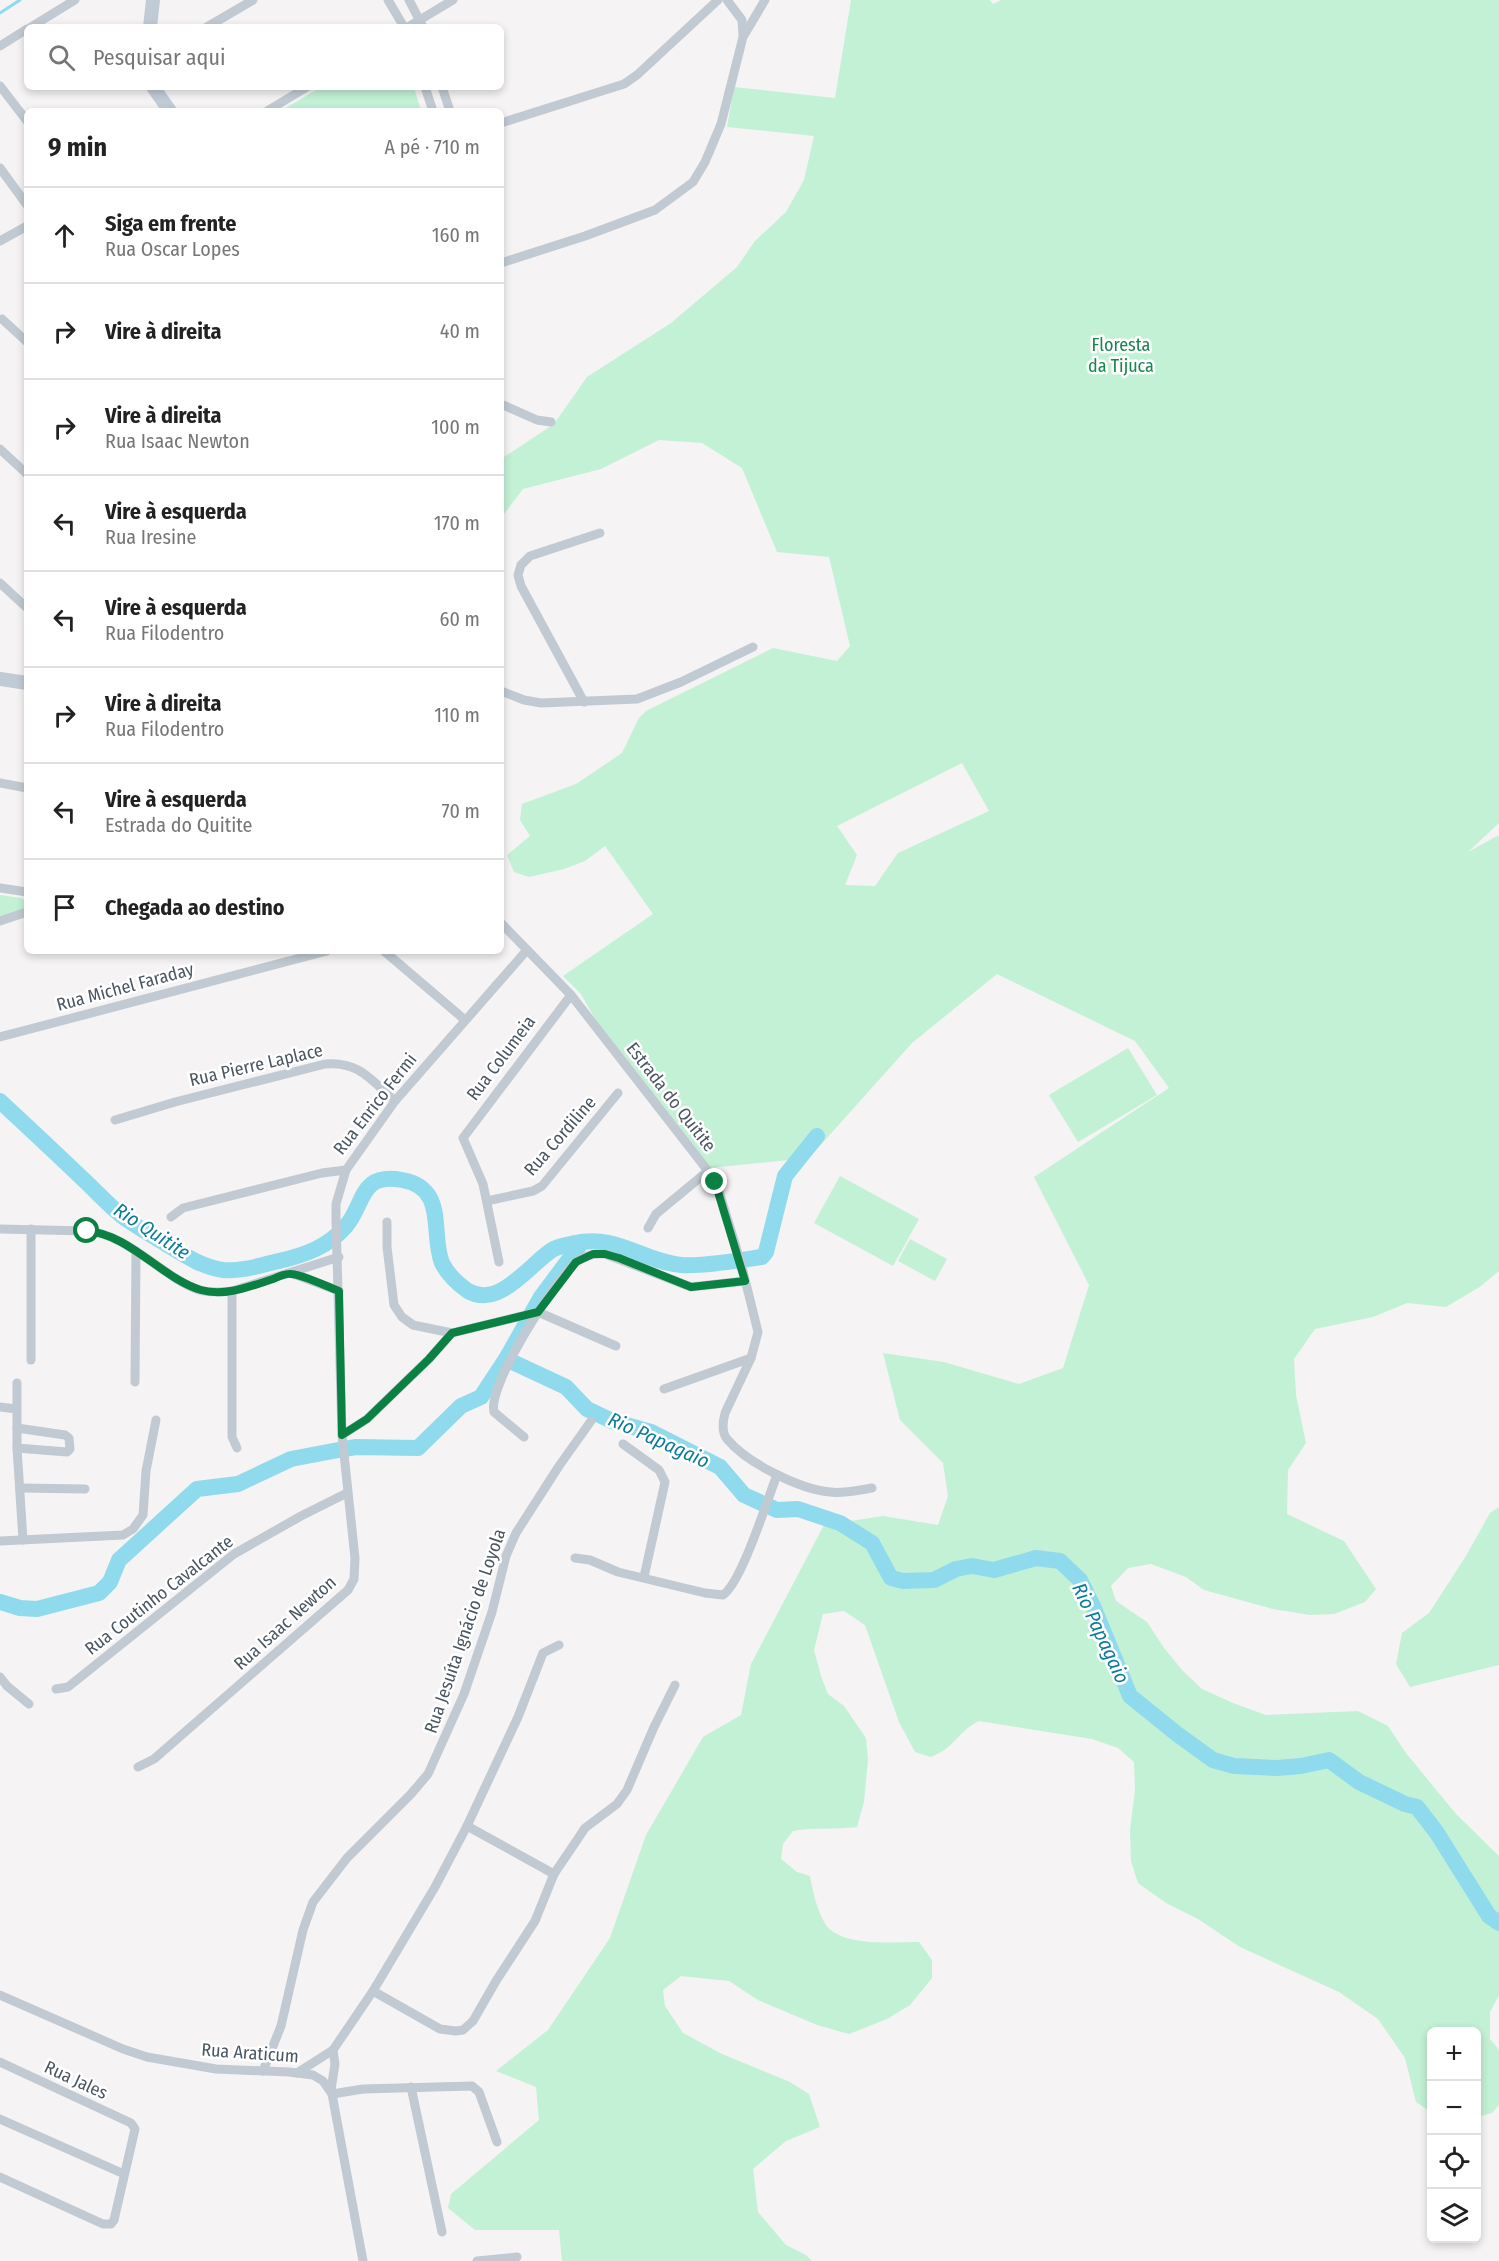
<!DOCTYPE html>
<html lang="pt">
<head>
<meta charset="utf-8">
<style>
  :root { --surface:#fff; --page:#f6f6f6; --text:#222; --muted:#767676; --line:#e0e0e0 }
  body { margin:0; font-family:"Fira Sans Condensed",sans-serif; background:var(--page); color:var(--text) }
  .controls { position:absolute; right:18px; bottom:18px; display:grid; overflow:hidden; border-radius:9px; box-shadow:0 3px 9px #0003 }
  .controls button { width:54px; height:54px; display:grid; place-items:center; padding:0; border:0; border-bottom:2px solid var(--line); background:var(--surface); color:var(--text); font:30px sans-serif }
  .stop { position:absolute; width:18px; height:18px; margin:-14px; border:4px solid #0b8043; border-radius:50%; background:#fff }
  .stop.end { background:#0b8043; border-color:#fff; box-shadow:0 2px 6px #0008 }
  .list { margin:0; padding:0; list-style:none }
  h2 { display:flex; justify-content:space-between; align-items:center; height:78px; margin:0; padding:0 24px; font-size:26px }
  h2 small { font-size:20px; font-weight:400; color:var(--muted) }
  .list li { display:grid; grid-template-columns:39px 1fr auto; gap:18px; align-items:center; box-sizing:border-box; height:96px; padding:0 24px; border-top:2px solid var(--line) }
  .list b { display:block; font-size:22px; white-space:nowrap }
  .list p { margin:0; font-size:20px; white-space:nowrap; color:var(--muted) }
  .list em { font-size:20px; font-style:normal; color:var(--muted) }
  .icon { flex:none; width:33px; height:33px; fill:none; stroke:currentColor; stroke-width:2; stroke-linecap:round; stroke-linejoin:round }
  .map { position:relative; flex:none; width:1499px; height:2261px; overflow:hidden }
  .search { position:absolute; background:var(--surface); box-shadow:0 3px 9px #0003; left:24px; top:24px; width:480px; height:66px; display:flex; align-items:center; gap:15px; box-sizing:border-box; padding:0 21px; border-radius:9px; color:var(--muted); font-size:22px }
  .panel { position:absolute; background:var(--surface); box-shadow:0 3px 9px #0003; left:24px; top:108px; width:480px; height:846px; border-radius:9px }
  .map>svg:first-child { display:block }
  .green { fill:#c3f1d5; fill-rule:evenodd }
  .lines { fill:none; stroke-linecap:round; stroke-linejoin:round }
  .stream { stroke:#90daee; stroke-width:3 }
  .river { stroke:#90daee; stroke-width:16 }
  .street { stroke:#c1cad2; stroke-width:9 }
  .secondary { stroke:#c1cbd6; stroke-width:14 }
  .route { stroke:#0b8043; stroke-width:8 }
  .labels { text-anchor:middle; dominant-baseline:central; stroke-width:5; stroke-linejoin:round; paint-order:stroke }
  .park-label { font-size:18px; fill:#17864f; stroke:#fff }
  .street-label { font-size:18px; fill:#4a5661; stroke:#fff }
  .water-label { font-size:20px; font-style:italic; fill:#0c7c9b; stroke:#fff }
</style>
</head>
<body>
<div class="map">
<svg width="1499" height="2261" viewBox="0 0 1499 2261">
  <rect width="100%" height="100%" fill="#f5f3f3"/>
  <g class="green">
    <path d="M851 0H990L993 4 1001 0H1499V823L1468 852 1499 835V1271L1481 1286 1446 1307 1407 1303 1373 1317 1315 1329 1294 1359 1296 1395 1306 1443 1288 1470 1287 1514 1344 1541 1376 1589 1365 1602 1334 1614 1310 1615 1273 1609 1204 1590 1186 1577 1151 1564 1128 1568 1111 1586 1116 1601 1147 1622 1164 1648 1183 1671 1202 1689 1233 1703 1266 1715 1358 1711 1388 1726 1406 1753 1456 1814 1499 1856V1995L1490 2012V2039L1499 2050V2105L1492 2113 1477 2117 1476 2032H1432L1431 2112 1416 2102 1405 2058 1378 2019 1339 1992 1240 1947 1198 1919 1166 1903 1138 1883 1131 1861 1130 1830 1135 1790 1134 1762 1118 1748 1092 1739 979 1721C957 1732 956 1747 931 1757L915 1752 899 1722 865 1625 844 1611 823 1614 814 1650 821 1676 828 1694 844 1706 866 1738 868 1759 864 1802 857 1827C835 1830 815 1827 793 1831L783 1844 781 1859 797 1872 810 1876C813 1892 817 1911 826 1925 841 1947 895 1942 919 1942L932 1960V1978L910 2005 887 2019 849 2034 817 2025 758 2000 729 1981 681 1976 663 1990 665 2006 683 2033 722 2054 790 2082 809 2094 820 2127 786 2141 753 2169 758 2212 786 2245 806 2255 812 2261H562L559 2230H475L448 2208 451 2194 539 2120 536 2087 496 2071 548 2030 610 1938 646 1835 703 1737 741 1715 751 1664 824 1525 883 1516 938 1525 948 1496 943 1463 900 1420 883 1353 944 1362 1019 1384 1063 1368 1089 1285 1034 1177 1169 1088 1135 1041 997 974 912 1043 809 1158 709 1168 595 1019 581 994 563 976 653 914 605 846 585 861 564 869 529 877 514 872 507 855 530 836 520 820 522 804 576 784 622 753 639 718 646 711 773 648 837 661 850 646 829 557 777 552 742 468 702 443 659 440 601 469 523 489 501 518V459L554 424 587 377 671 323 737 267 755 241 786 212 804 180 814 136 727 127 734 87 835 98ZM962 763 989 811 898 853 875 886 845 885 857 855 837 826Z"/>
    <path d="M321 87H414L421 111H281Z"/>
    <path d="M0 895 21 898 27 902 25 910 0 918Z"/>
    <path d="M1128 1048 1157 1095 1078 1142 1049 1095Z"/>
    <path d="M840 1176 919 1219 893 1266 814 1223Z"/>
    <path d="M910 1239 947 1259 935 1281 898 1261Z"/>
    <path d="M1499 1507V1665L1410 1687 1396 1664 1402 1633 1429 1613 1466 1556 1490 1513Z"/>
  </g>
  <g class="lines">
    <path class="stream" d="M0 13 20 0"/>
    <g class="river">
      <path d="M0 1101C28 1127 56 1153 84 1180 97 1192 111 1208 126 1219 139 1228 153 1236 166 1244 184 1255 202 1267 223 1270 241 1272 261 1265 279 1261 305 1255 328 1247 346 1226 365 1204 359 1172 402 1180 448 1188 430 1233 442 1263 447 1273 458 1284 468 1291 499 1309 529 1265 552 1250 558 1246 568 1245 575 1243 618 1234 641 1261 681 1265 701 1267 740 1260 762 1257L766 1252 785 1176 817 1136"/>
      <path d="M506 1359 566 1387 587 1409 612 1421 651 1432 720 1467 744 1495 777 1510 798 1509 840 1523 872 1543 891 1578 903 1581 934 1580 956 1569 972 1566 994 1570 1036 1558 1060 1561 1080 1580 1093 1606 1130 1696 1177 1734 1213 1760 1234 1766 1277 1768 1301 1766 1329 1760 1359 1782 1405 1804 1417 1807 1437 1833 1489 1916 1499 1923"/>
      <path d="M0 1602 20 1608 37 1609 99 1593 110 1582 119 1560 197 1489 238 1484 291 1459 333 1451 356 1447 418 1448 461 1406 481 1397 506 1359 541 1297 582 1242"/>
    </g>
    <g class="street">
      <path d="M388 0 404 27"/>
      <path d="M409 0 423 27"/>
      <path d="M727 0 742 20 743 35"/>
      <path d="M31 27 75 0"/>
      <path d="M207 27 253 0"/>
      <path d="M408 27 453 0"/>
      <path d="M0 46 27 29"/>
      <path d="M0 86 27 121"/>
      <path d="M425 87 433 111"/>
      <path d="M442 87 450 111"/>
      <path d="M267 111 307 87"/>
      <path d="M501 123 624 84 637 75 718 0"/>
      <path d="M0 168 27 205"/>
      <path d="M0 241 27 226"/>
      <path d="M501 263 585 236 655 210 693 182 705 162 721 124 743 37 765 0"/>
      <path d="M2 319 27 342"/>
      <path d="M501 404 537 420 551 422"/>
      <path d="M0 449 27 474"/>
      <path d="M0 583 27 608"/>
      <path d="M501 691 524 700 541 703 637 699 681 682 753 647"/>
      <path d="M584 702 521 586 518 575 521 565 530 556 600 533"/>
      <path d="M0 783 27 788"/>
      <path d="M0 888 27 892"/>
      <path d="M0 921 27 912"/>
      <path d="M501 923 571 995 708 1171 718 1188 741 1263 758 1332 751 1358 725 1413C723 1421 721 1432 727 1439 747 1463 799 1489 830 1492 843 1494 858 1490 872 1488"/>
      <path d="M384 951 465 1020"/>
      <path d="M0 1037 327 951"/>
      <path d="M115 1120 175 1102 325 1064C359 1061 371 1080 395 1101"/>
      <path d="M487 1201 533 1191 542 1186 618 1093"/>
      <path d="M171 1217 183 1208 322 1173 346 1170 395 1101 527 950"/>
      <path d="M387 1222V1247L394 1305 402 1317 413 1325 452 1333"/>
      <path d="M648 1228 656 1214 708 1171"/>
      <path d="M0 1229 87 1231C128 1234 162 1277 199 1290 210 1293 222 1292 232 1291L339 1257"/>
      <path d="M31 1229V1360"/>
      <path d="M499 1262 483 1184 463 1138 571 995"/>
      <path d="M291 1273 339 1291"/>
      <path d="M232 1291V1437L237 1448"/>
      <path d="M538 1312 616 1346"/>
      <path d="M135 1382 136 1251"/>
      <path d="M17 1383V1448L23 1540"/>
      <path d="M664 1389 751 1358"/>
      <path d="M0 1407 16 1409"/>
      <path d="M17 1428 65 1435 69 1438 70 1449 67 1452 17 1448"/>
      <path d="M342 1435 367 1419 429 1359 452 1333 538 1312"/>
      <path d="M524 1437 494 1412C487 1386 554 1282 575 1263 582 1256 595 1253 605 1254L691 1287 745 1281"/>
      <path d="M623 1444 659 1470 665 1482 644 1577"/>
      <path d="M20 1488 85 1489"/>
      <path d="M0 1541 123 1535 133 1529 143 1515 146 1471 156 1420"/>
      <path d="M575 1558 590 1560 618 1572 705 1593 723 1595C742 1582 767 1500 777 1475"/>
      <path d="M0 1677 7 1686 29 1704"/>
      <path d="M56 1689 68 1687 234 1554 301 1516 347 1493"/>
      <path d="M138 1767 154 1759 348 1590 354 1579 355 1558 342 1435 336 1220V1204L346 1170"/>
      <path d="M467 1826 554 1874"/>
      <path d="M373 1991 440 2029 456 2031 463 2030 473 2021 496 1981 535 1921 554 1874 577 1840 585 1828 617 1804 627 1790 654 1727 675 1685"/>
      <path d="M0 1995 123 2049 147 2057 216 2069 289 2072 313 2075 323 2081 332 2094 363 2261"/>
      <path d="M0 2062 131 2123 135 2129 114 2220 111 2224H103L0 2177"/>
      <path d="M263 2071 281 2026 303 1930 313 1902 347 1858 411 1794 428 1774 464 1694 492 1612 506 1556 516 1533 559 1466 591 1421"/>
      <path d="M297 2073 333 2050 373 1991 435 1887 467 1826 518 1717 543 1653 559 1645"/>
      <path d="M411 2087 442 2232"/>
      <path d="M331 2090 335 2064 333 2050"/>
      <path d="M332 2094 363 2089 472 2086 479 2092 497 2142"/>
      <path d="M0 2119 124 2174"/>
      <path d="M477 2261 517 2257"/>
    </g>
    <g class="secondary">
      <path d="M150 27 153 0"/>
      <path d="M153 87 170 111"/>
      <path d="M0 679 27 683"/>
    </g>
  </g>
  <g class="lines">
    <path class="route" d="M87 1231C129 1234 163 1279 201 1290 225 1297 251 1286 273 1279 278 1277 286 1273 291 1274 301 1274 328 1287 339 1291L342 1435 367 1419 429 1359 452 1333 538 1312 576 1262 593 1254H605L619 1258 691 1287 745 1281 715 1182"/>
  </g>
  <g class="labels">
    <g class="park-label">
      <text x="1121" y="345">Floresta<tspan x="1121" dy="21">da Tijuca</tspan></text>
    </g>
    <g class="street-label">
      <text transform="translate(125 987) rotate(-15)">Rua Michel Faraday</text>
      <text transform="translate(501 1058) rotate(-53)">Rua Columeia</text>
      <text transform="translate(256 1065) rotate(-13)">Rua Pierre Laplace</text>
      <text transform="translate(671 1097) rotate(52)">Estrada do Quitite</text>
      <text transform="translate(375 1104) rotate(-52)">Rua Enrico Fermi</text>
      <text transform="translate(560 1136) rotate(-49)">Rua Cordiline</text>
      <text transform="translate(159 1595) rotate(-38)">Rua Coutinho Cavalcante</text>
      <text transform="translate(285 1623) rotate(-42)">Rua Isaac Newton</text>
      <text transform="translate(465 1631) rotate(-71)">Rua Jesuíta Ignácio de Loyola</text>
      <text transform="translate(250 2053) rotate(4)">Rua Araticum</text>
      <text transform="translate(76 2080) rotate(25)">Rua Jales</text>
    </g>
    <g class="water-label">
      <text transform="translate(152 1231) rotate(33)">Rio Quitite</text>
      <text transform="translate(659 1440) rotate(24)">Rio Papagaio</text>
      <text transform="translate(1101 1633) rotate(65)">Rio Papagaio</text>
    </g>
  </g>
</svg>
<div class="controls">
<button>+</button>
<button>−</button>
<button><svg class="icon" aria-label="locate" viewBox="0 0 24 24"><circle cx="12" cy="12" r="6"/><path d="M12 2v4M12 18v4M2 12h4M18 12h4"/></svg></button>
<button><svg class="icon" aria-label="layers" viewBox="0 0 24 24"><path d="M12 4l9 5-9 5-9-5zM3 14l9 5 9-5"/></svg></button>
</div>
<div class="stop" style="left:87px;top:1231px"></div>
<div class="stop end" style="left:715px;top:1182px"></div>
<div class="search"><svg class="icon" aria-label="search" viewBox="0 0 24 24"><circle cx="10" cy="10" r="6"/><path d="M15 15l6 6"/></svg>Pesquisar aqui</div>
<section class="panel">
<h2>9 min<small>A pé · 710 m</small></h2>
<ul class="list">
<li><svg class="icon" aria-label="ahead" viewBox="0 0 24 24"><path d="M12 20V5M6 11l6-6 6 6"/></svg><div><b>Siga em frente</b><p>Rua Oscar Lopes</p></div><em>160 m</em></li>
<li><svg class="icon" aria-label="right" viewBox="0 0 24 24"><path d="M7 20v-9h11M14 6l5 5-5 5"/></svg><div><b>Vire à direita</b></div><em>40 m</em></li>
<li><svg class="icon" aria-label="right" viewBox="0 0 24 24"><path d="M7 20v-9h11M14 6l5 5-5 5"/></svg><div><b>Vire à direita</b><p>Rua Isaac Newton</p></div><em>100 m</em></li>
<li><svg class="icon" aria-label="left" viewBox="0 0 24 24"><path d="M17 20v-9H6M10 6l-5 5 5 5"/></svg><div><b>Vire à esquerda</b><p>Rua Iresine</p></div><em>170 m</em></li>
<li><svg class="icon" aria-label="left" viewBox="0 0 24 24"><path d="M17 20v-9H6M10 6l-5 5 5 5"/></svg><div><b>Vire à esquerda</b><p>Rua Filodentro</p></div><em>60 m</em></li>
<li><svg class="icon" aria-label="right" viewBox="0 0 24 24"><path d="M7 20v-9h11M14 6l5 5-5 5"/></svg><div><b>Vire à direita</b><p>Rua Filodentro</p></div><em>110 m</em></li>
<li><svg class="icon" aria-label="left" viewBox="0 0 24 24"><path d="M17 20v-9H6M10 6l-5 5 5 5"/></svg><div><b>Vire à esquerda</b><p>Estrada do Quitite</p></div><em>70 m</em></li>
<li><svg class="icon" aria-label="arrive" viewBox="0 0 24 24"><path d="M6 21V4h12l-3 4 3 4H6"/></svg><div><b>Chegada ao destino</b></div></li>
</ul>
</section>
</div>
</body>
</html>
